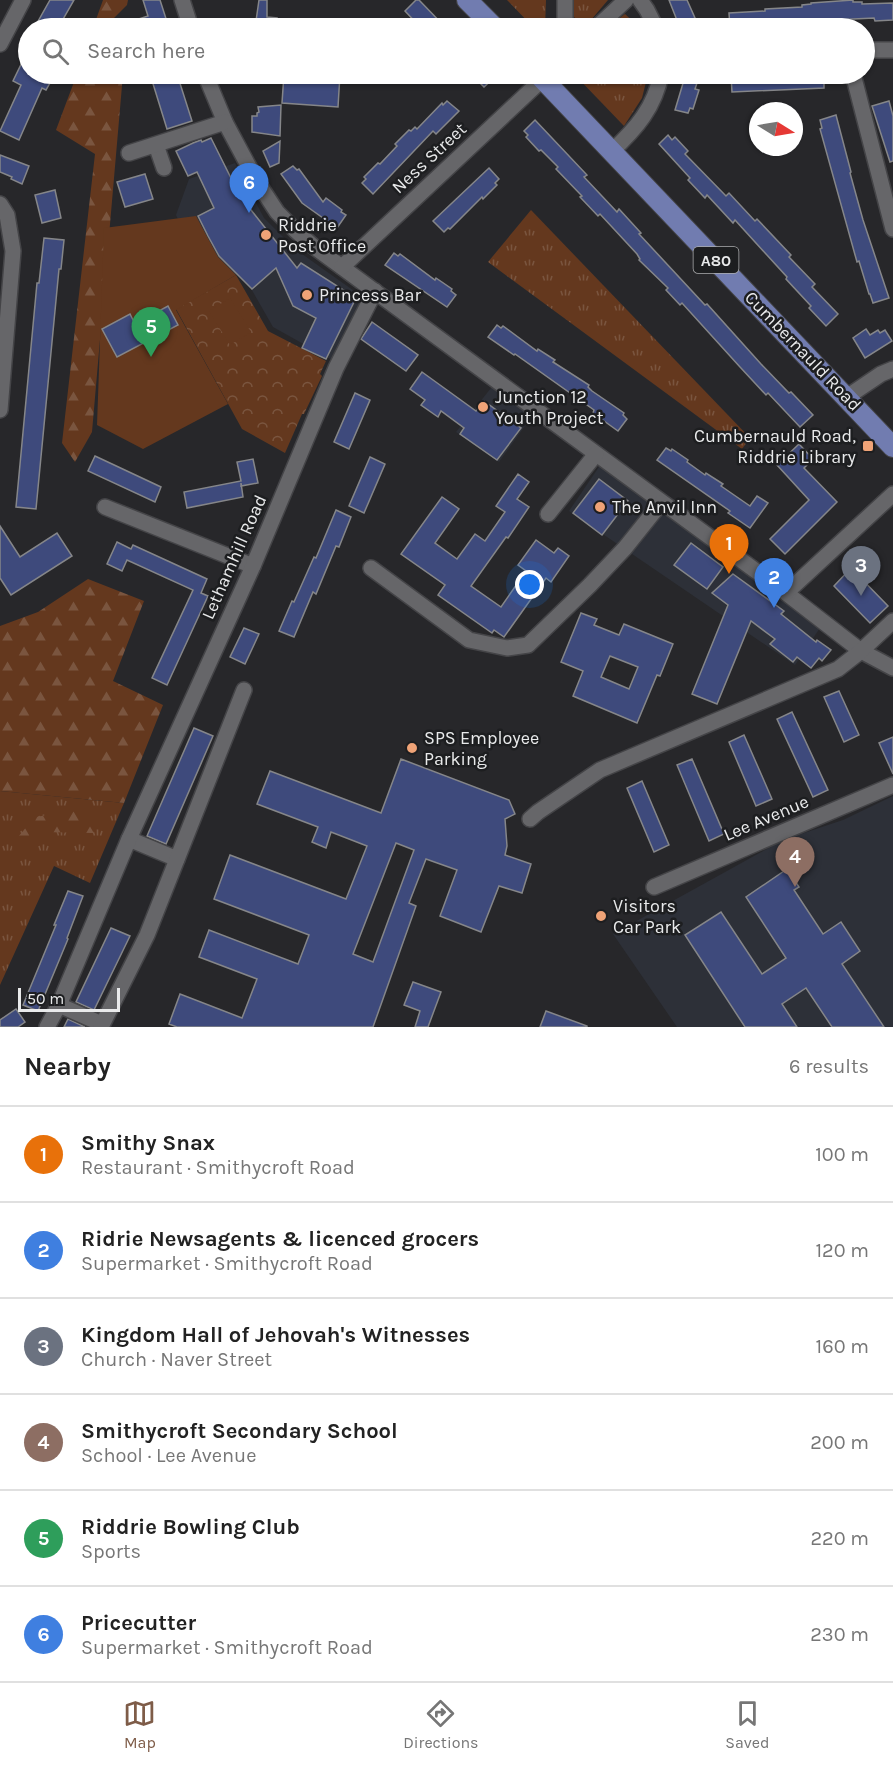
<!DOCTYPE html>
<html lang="en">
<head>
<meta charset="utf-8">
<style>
  :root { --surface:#fff; --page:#f6f6f6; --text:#222; --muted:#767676; --line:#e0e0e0; --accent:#7e5c48 }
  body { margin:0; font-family:Karla,sans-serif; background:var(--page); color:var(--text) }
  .compass { position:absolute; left:749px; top:102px; width:54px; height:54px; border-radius:50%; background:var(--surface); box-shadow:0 2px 4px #0004; rotate:101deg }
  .scale { position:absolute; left:18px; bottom:15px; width:102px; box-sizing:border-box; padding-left:6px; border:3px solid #e9eaeb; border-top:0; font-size:16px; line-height:21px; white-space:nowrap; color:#e9eaeb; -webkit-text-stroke:4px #1d1e20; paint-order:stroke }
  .you { position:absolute; left:530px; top:585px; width:21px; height:21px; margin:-15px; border:4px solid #fff; border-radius:50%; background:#1a73e8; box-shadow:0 0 0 9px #1a73e833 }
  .badge { display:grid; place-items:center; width:39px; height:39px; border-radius:50%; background:var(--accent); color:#fff; font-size:20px; font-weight:700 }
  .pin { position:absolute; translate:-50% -50px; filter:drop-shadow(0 2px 3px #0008) }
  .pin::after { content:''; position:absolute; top:32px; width:21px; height:18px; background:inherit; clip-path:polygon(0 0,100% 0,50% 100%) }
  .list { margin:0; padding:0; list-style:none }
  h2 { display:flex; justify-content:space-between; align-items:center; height:78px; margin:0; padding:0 24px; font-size:26px }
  h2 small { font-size:20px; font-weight:400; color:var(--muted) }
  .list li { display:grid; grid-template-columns:39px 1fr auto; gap:18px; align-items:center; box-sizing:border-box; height:96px; padding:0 24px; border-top:2px solid var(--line) }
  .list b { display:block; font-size:22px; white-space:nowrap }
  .list p { margin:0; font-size:20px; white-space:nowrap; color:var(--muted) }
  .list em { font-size:20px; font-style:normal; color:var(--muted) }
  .icon { flex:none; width:33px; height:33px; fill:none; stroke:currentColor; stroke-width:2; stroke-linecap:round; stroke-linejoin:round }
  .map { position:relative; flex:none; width:893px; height:1027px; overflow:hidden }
  .search { position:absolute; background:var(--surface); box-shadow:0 2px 4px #0004; left:18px; right:18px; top:18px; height:66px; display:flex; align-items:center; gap:15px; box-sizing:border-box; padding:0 21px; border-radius:33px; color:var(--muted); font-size:22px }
  .sheet { height:654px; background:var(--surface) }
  nav { display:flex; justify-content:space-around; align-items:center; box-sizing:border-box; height:84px; border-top:2px solid var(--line); background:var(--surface); font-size:16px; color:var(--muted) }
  nav a { display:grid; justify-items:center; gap:3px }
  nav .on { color:var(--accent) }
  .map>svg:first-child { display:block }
  .built { fill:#2d3038 }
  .grass { fill:url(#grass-tufts) }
  .forest { fill:url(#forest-firs) }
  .park { fill:url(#park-crowns) }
  .garden { fill:#64381e }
  .building { fill:#3e4a7c; stroke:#858689; stroke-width:1.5; fill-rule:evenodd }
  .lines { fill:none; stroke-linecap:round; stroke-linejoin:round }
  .minor-casing { stroke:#444447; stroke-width:18 }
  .major-casing { stroke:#444447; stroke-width:22 }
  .minor { stroke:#666669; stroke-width:15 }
  .major { stroke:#717cb0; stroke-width:20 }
  .poi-dot { fill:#efa377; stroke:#1d1e20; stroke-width:2 }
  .labels { text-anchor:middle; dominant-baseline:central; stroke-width:5; stroke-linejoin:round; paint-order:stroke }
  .shield { fill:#1d1e20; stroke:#acadae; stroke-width:1.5 }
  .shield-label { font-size:16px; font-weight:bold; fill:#e9eaeb }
  .street-label { font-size:18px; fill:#e9eaeb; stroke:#1d1e20 }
  .poi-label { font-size:18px; fill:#e9eaeb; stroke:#1d1e20; text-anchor:start }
</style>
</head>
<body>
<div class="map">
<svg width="893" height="1027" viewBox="0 0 893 1027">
  <defs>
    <pattern id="grass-tufts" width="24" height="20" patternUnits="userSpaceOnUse" patternTransform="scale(1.5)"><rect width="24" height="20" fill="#64381e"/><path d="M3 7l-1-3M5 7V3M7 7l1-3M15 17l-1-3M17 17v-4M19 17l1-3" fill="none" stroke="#7a553f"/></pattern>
    <pattern id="forest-firs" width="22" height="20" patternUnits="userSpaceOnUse" patternTransform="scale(1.5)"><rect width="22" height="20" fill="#64381e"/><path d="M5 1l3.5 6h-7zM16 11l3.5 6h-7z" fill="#7a553f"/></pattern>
    <pattern id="park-crowns" width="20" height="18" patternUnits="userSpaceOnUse" patternTransform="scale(1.5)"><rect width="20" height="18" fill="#64381e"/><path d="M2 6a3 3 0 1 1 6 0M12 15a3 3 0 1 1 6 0" fill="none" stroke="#7a553f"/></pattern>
  </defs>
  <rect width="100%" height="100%" fill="#27272a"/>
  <g class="built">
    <path d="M235 163 264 218 295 249 364 298 334 361 273 327 241 271 209 286 176 215 189 179Z"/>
    <path d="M495 383 535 412 499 462 456 432Z"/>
    <path d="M605 458 826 619 795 665 569 511Z"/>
    <path d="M893 796V1027H677L613 934 783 840 843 820Z"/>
  </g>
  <g class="grass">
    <path d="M507 0H546L545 28H534Z"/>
    <path d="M574 0H608L585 27 574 17Z"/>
    <path d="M625 14 640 28H607Z"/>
    <path d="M574 74H648L642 98 624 126Z"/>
    <path d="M531 210 750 438 742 449 488 262Z"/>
    <path d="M0 791 124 803 90 883 54 866 0 985Z"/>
  </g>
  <g class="forest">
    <path d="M103 0H128L127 5 110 22 113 28H93Z"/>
    <path d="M77 74H123L92 432 75 462 62 443 95 154 56 130Z"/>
    <path d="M88 579 144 601 113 681 163 705 124 803 0 791V626L38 612Z"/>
    <path d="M82 810 97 826 93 833 42 832 28 846 13 852 12 844 35 817Z"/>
  </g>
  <path class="park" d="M236 275 268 331 326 361 320 374 322 376 304 414H302L285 453 242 429 176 309Z"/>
  <g class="garden">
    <path d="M196 216 218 257 236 275 176 310 228 404 143 449 97 425 104 228Z"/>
    <path d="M230 298 251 332 230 345 209 311Z"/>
  </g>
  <g class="building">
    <path d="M50 0H74L58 28H42L36 25Z"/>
    <path d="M143 0H160L169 28H117V26L148 16Z"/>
    <path d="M259 0H267V17L277 18 275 28H255Z"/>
    <path d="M416 0H419L446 28H421L405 11Z"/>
    <path d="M669 0H687L695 18 691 20 693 26 680 28Z"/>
    <path d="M853 0V2H862V4L893 3V20L875 21 874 18 790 22V25L754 26V28H730L729 13 765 11V9L802 7V5L811 4V3Z"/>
    <path d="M28 50V74H55L46 90 42 88 19 140 0 131 21 85 13 81Z"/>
    <path d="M150 74H177L192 121 167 129Z"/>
    <path d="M284 74H340L338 107 282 103Z"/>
    <path d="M471 74H498L484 87Z"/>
    <path d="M760 74H824V88L732 92 731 75Z"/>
    <path d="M684 80 697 83 695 89 699 90 693 109 690 108 688 113 675 110Z"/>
    <path d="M447 101 459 111 436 134 433 131 373 194 362 183 366 179 364 177 378 163 380 164 397 146 395 144 409 130 411 131 415 127 417 129 442 103 443 105Z"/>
    <path d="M889 101 893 116V161L890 162 872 106Z"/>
    <path d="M281 105 280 136 252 132V116H257V113L259 112 258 107Z"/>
    <path d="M836 115 851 172 850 173 863 220 889 298 873 303 870 294H869L859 261 857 262 820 129 822 128 820 120Z"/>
    <path d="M535 120 587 175 584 177 617 212 619 209 641 233 639 234 705 305 707 304 761 364 789 393 791 392 813 415 800 427 768 393 766 395 740 367 682 303 680 305 666 290 668 288 639 260 640 259 637 254 600 214 598 216 580 197 582 196 556 169 558 167 541 150 539 151 526 137 528 135 524 131Z"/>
    <path d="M668 135 672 140 675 137 688 151 685 154 726 196 729 193 755 221 757 219 791 255 789 257 815 284 812 287 838 314 826 326 809 308 811 306 786 279 787 277 735 220 733 223 707 195 705 198 688 180 690 178 659 144Z"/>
    <path d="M211 138 240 196 297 268 301 263 356 298 326 359 302 348 316 318 293 306 276 268 252 289 219 256 208 236 198 216 214 208 197 172 188 176 176 151 193 143 201 140 202 142Z"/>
    <path d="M280 141 279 163 270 167 263 151Z"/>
    <path d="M0 155 29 166 22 184 11 179 12 177 0 172Z"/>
    <path d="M293 166 297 170 299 169 323 202 326 198 342 210 341 212 346 215 337 228 302 203 281 174Z"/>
    <path d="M489 168 499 179 495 183 497 185 483 199 482 197 450 229 448 228 444 232 433 221Z"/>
    <path d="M145 174 153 199 125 207 117 182Z"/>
    <path d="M55 190 61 218 42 223 35 195Z"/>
    <path d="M44 238 64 240 61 269H59L36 509 16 507 37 283H39Z"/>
    <path d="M394 253 398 256 400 254 435 280 436 278 452 289 451 291 456 295 447 307 385 265Z"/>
    <path d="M168 306 178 325 117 357 102 329 130 314 135 324Z"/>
    <path d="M372 322 418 355 406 371 361 339Z"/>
    <path d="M497 325 501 328 503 326 537 351 538 349 555 360 553 362 589 385 588 387 592 391 624 413 623 415 627 419 618 431 593 413 594 410 515 354 514 355 488 337Z"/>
    <path d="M866 329 870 335 878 330 880 333 885 330 892 341 865 358 853 338Z"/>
    <path d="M422 372 476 411 484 401 521 428 497 460 460 434 464 428 441 411 438 417 421 405 425 400 410 389Z"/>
    <path d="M355 393 370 400 349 449 334 442Z"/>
    <path d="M799 444 813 459 804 468 837 502 785 554 770 539 809 500 777 465Z"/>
    <path d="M666 448 671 451 672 449 688 460 687 462 705 475 706 473 723 484 721 486 750 506 757 496 768 503 750 528 728 513 730 511 657 460Z"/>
    <path d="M95 456 161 487 155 502 88 471Z"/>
    <path d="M370 457 385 464 364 513 349 506Z"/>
    <path d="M253 459 258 483 241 486V483L243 497 187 508 184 492 241 481 237 462Z"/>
    <path d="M518 474 529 482 517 499 529 507 508 538 506 537 471 586 501 607 526 571 518 565 536 540 554 553 558 548 569 556 551 582 546 578 504 637 494 630 492 633 438 595 445 585 401 554 442 497 459 509 435 543 457 559 475 534 485 541 505 512 496 506Z"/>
    <path d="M599 479 628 501 602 535 573 513Z"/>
    <path d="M336 510 351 517 339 547 336 546 316 594 313 592 294 637 279 631 292 601 294 602 314 557 316 558Z"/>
    <path d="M0 526 20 557 57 533 72 556 11 595 0 578Z"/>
    <path d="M117 542 131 549 133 545 207 579 201 593 208 596 167 685 152 678 193 590 127 560 122 571 107 564Z"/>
    <path d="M691 543 723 567 707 589 674 565Z"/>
    <path d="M851 568 888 606 870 623 834 586Z"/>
    <path d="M733 574 784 611 781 614 816 642 817 640 831 650 822 661 819 658 811 668 797 657 793 662 770 644 775 639 751 621 717 704 692 694 728 605 712 593Z"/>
    <path d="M581 613 597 619 594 625 619 635 624 624 673 644 660 676 657 675 637 723 573 696 583 671 561 662ZM610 656 638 667 629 689 601 677Z"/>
    <path d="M244 628 259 634 245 664 230 657Z"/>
    <path d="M839 691 859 735 844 742 824 697Z"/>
    <path d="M792 712 828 790 813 797 777 719Z"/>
    <path d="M194 728 213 736 166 844 147 836Z"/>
    <path d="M744 735 772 799 756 806 729 742Z"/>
    <path d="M893 737V774L879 743Z"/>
    <path d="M401 759 509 800 515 814 505 819 507 846 505 855 531 864 522 893 499 886 481 932 440 916 457 870 426 859 409 903 416 906 373 1027H177L169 1024 180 994 242 1018 257 979 199 957 209 930 298 964 309 935 214 899 230 855 346 899 367 846 331 832 326 848 312 842 318 827 257 804 270 771 381 813ZM396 843 414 850 373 962 353 954Z"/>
    <path d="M692 759 724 834 709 841 677 765Z"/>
    <path d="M642 781 669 845 654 852 627 788Z"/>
    <path d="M787 869 799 887 794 890 823 934 841 922 860 951 842 964 884 1027H832L806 988 782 1004 797 1027H745L685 935 721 912 762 974 786 958 746 897Z"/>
    <path d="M68 891 83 896 67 938 68 939 38 1011 23 1005 56 925H54Z"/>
    <path d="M111 928 130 936 94 1010 76 1002Z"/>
    <path d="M413 982 441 992 428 1027H415L420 1011 404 1005Z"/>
    <path d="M16 1009 25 1022 18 1027H0V1020Z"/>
    <path d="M546 1011 587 1026V1027H540Z"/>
    <path d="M68 1019 85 1027H64Z"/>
  </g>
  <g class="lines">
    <g class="minor-casing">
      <g id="minor">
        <path d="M182 0 191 28"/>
        <path d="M640 0 647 10 656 28"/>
        <path d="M565 28V0"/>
        <path d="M596 28 626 0"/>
        <path d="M0 44 23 0"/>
        <path d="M864 50H893"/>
        <path d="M205 74 225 122 256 180 277 212 295 230 313 246 786 593 861 651 893 668"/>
        <path d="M853 74 893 229"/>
        <path d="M156 145 164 168"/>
        <path d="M611 152C636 129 655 107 661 74"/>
        <path d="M129 153 225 122"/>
        <path d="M0 204 7 215 13 251 0 410"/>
        <path d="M342 267 548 74"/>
        <path d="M847 397 881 374 893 369"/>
        <path d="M105 507 253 566"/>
        <path d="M548 514 596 454"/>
        <path d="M371 568 469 640 507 648 528 645 590 585 625 548 661 503"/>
        <path d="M786 593 893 494"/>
        <path d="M530 819 538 812 600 770 838 669 861 651 893 621"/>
        <path d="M129 839 177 859"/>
        <path d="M654 887 893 785"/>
        <path d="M59 1005 102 1024"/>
        <path d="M47 1027 59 1005 129 839 253 566 336 368 375 291"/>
        <path d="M101 1027 147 935 244 690"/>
      </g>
    </g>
    <g class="major-casing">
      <g id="major">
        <path d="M467 0 495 28"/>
        <path d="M538 74 893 447"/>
      </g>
    </g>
    <use href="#minor" class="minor"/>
    <use href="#major" class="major"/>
  </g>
  <g class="poi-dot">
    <circle cx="266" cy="235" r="6"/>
    <circle cx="307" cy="295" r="6"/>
    <circle cx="483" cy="407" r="6"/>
    <rect x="862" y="440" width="12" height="12" rx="3"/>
    <circle cx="600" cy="507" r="6"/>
    <circle cx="412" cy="748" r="6"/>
    <circle cx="601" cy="916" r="6"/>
  </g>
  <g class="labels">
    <rect class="shield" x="693.5" y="247" width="45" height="26" rx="4.5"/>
    <g class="shield-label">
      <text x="716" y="260">A80</text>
    </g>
    <g class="street-label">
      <text transform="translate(429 158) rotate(-43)">Ness Street</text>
      <text transform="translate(803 351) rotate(46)">Cumbernauld Road</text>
      <text transform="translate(234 557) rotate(-66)">Lethamhill Road</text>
      <text transform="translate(766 818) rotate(-23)">Lee Avenue</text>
    </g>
    <g class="poi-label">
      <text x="278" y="225">Riddrie<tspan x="278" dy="21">Post Office</tspan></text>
      <text x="319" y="295">Princess Bar</text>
      <text x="495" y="397">Junction 12<tspan x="495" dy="21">Youth Project</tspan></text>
      <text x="856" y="436" text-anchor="end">Cumbernauld Road,<tspan x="856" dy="21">Riddrie Library</tspan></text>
      <text x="612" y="507">The Anvil Inn</text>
      <text x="424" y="738">SPS Employee<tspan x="424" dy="21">Parking</tspan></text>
      <text x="613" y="906">Visitors<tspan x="613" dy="21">Car Park</tspan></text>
    </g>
  </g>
</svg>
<svg class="compass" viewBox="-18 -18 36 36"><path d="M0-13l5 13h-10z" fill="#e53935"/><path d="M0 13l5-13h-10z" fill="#767676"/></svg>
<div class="scale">50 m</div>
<div class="you"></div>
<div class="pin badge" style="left:729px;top:574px;background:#e8710a">1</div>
<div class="pin badge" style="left:774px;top:608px;background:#3f7fe0">2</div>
<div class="pin badge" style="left:861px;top:596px;background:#6b7280">3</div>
<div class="pin badge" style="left:795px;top:887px;background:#8d6e63">4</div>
<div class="pin badge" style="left:151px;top:357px;background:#2e9e5b">5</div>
<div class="pin badge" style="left:249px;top:213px;background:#3f7fe0">6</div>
<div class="search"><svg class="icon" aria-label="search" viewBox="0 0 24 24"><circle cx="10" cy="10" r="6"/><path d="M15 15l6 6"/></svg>Search here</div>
</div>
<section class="sheet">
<h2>Nearby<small>6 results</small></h2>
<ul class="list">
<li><span class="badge" style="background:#e8710a">1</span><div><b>Smithy Snax</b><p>Restaurant · Smithycroft Road</p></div><em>100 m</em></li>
<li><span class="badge" style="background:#3f7fe0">2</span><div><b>Ridrie Newsagents &amp; licenced grocers</b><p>Supermarket · Smithycroft Road</p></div><em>120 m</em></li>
<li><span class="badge" style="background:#6b7280">3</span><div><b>Kingdom Hall of Jehovah's Witnesses</b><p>Church · Naver Street</p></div><em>160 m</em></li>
<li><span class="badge" style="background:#8d6e63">4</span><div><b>Smithycroft Secondary School</b><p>School · Lee Avenue</p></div><em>200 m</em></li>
<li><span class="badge" style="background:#2e9e5b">5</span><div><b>Riddrie Bowling Club</b><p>Sports</p></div><em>220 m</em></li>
<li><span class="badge" style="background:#3f7fe0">6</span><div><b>Pricecutter</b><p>Supermarket · Smithycroft Road</p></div><em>230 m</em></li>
</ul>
</section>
<nav>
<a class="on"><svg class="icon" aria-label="map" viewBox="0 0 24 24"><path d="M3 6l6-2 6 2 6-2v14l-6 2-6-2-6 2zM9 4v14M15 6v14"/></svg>Map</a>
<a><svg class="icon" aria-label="directions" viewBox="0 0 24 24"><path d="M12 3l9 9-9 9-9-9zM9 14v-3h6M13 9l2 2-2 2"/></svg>Directions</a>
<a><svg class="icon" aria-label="saved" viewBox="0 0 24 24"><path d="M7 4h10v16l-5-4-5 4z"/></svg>Saved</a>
</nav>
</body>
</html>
